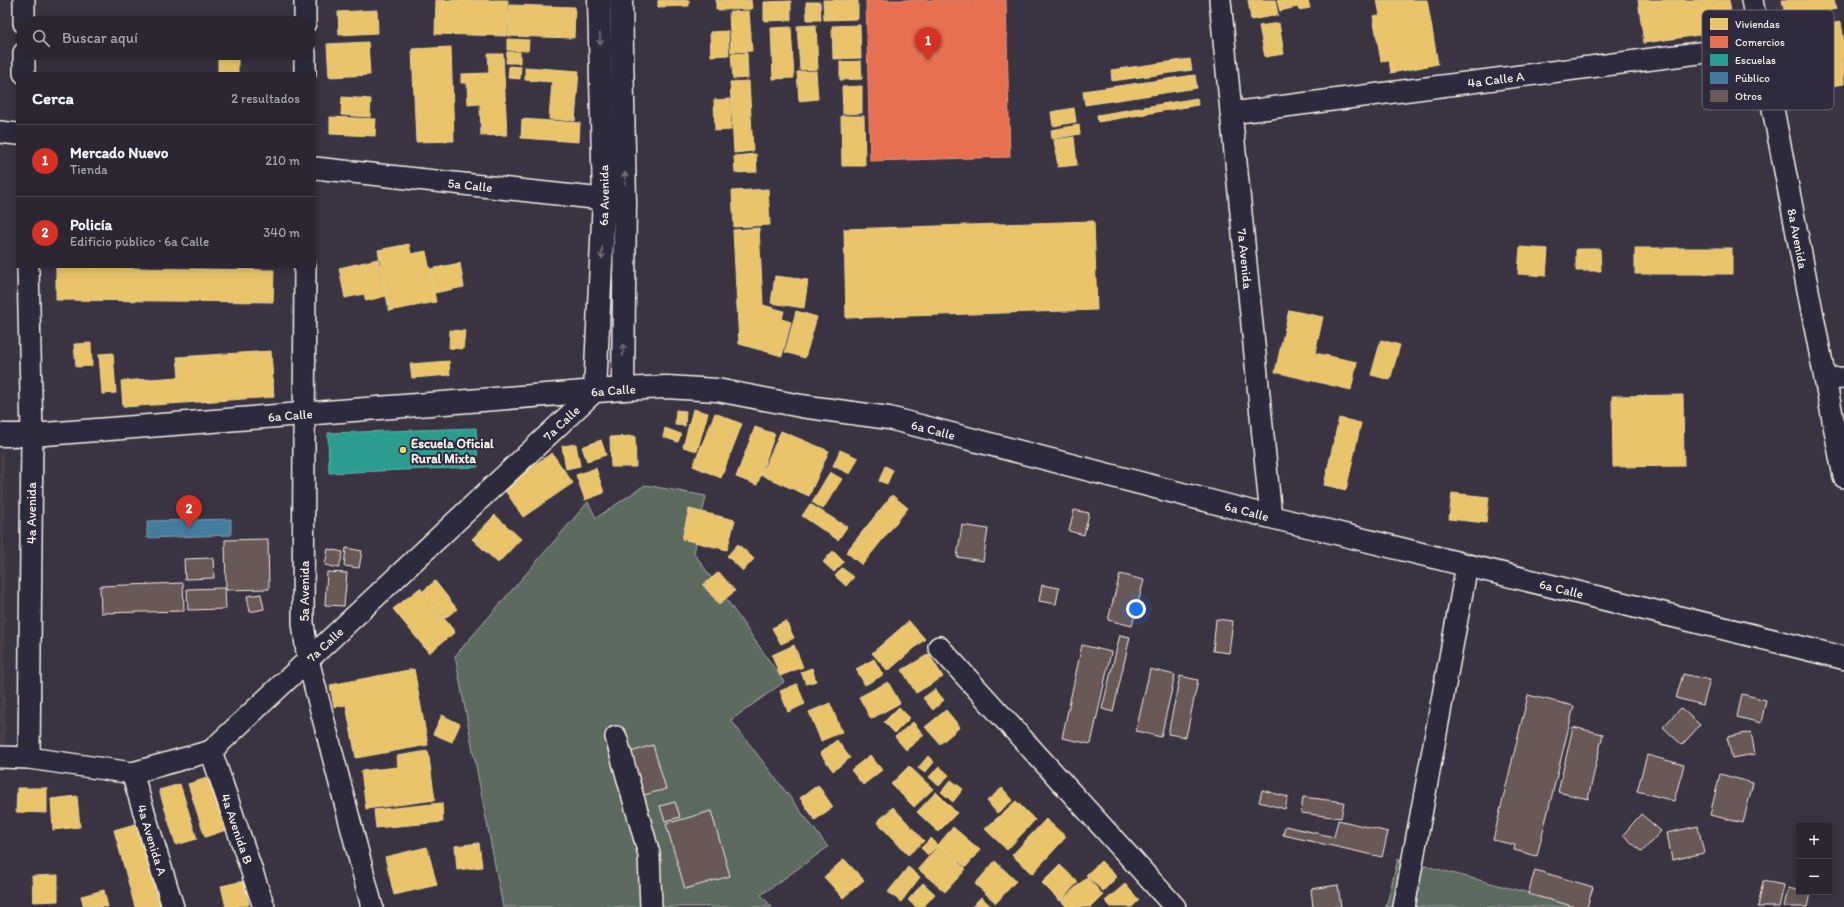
<!DOCTYPE html>
<html lang="es">
<head>
<meta charset="utf-8">
<style>
  :root { --surface:#2c2632; --page:#38323e; --text:#f1f3f6; --muted:#a6a5ac; --line:#48434d; --accent:#d93025 }
  body { margin:0; font-family:Itim,sans-serif; background:var(--page); color:var(--text) }
  .controls { position:absolute; right:12px; bottom:12px; display:grid; overflow:hidden; border-radius:0px; box-shadow:0 2px 10px #0003 }
  .controls button { width:36px; height:36px; display:grid; place-items:center; padding:0; border:0; border-bottom:1px solid var(--line); background:var(--surface); color:var(--text); font:20px sans-serif }
  .you { position:absolute; left:1136px; top:609px; width:14px; height:14px; margin:-10px; border:3px solid #fff; border-radius:50%; background:#1a73e8; box-shadow:0 0 0 6px #1a73e833 }
  .badge { display:grid; place-items:center; width:26px; height:26px; border-radius:50%; background:var(--accent); color:#fff; font-size:13px; font-weight:700 }
  .pin { position:absolute; translate:-50% -33px; filter:drop-shadow(0 1px 2px #0008) }
  .pin::after { content:''; position:absolute; top:21px; width:14px; height:12px; background:inherit; clip-path:polygon(0 0,100% 0,50% 100%) }
  .list { margin:0; padding:0; list-style:none }
  h2 { display:flex; justify-content:space-between; align-items:center; height:52px; margin:0; padding:0 16px; font-size:17px }
  h2 small { font-size:13px; font-weight:400; color:var(--muted) }
  .list li { display:grid; grid-template-columns:26px 1fr auto; gap:12px; align-items:center; box-sizing:border-box; height:72px; padding:0 16px; border-top:1px solid var(--line) }
  .list b { display:block; font-size:15px; white-space:nowrap }
  .list p { margin:0; font-size:13px; white-space:nowrap; color:var(--muted) }
  .list em { font-size:13px; font-style:normal; color:var(--muted) }
  .icon { flex:none; width:22px; height:22px; fill:none; stroke:currentColor; stroke-width:2; stroke-linecap:round; stroke-linejoin:round }
  .map { position:relative; flex:none; width:1844px; height:907px; overflow:hidden }
  .search { position:absolute; background:var(--surface); box-shadow:0 2px 10px #0003; left:16px; top:16px; width:300px; height:44px; display:flex; align-items:center; gap:10px; box-sizing:border-box; padding:0 14px; border-radius:22px; color:var(--muted); font-size:15px }
  .panel { position:absolute; background:var(--surface); box-shadow:0 2px 10px #0003; left:16px; top:72px; width:300px; height:196px; border-radius:0px }
  .map>svg:first-child { display:block }
  .built { fill:#483e48 }
  .green { fill:#5c6a61; stroke:#a8aea4 }
  .homes { fill:#e9c46a; stroke:#ecd290 }
  .shops { fill:#e76f51; stroke:#eb967e }
  .schools { fill:#2a9d8f; stroke:#67b6aa }
  .public { fill:#457b9d; stroke:#7a9eb4 }
  .building { fill:#685956; stroke:#f4f1e8 }
  .lines { fill:none; stroke-linecap:round; stroke-linejoin:round }
  .minor-casing { stroke:#f4f1e8; stroke-width:24 }
  .tertiary-casing { stroke:#f4f1e8; stroke-width:25 }
  .secondary-casing { stroke:#f4f1e8; stroke-width:25 }
  .minor { stroke:#2f2a3d; stroke-width:21 }
  .tertiary { stroke:#2f2a3d; stroke-width:22 }
  .secondary { stroke:#2f2a3d; stroke-width:22 }
  .oneway { stroke:#747079 }
  .poi-dot { fill:#ffd166; stroke:#2f2a3d; stroke-width:1.5 }
  .labels { text-anchor:middle; dominant-baseline:central; stroke-width:4; stroke-linejoin:round; paint-order:stroke }
  .street-label { font-size:13px; fill:#f4f1e8; stroke:#2f2a3d }
  .poi-label { font-size:13px; font-weight:bold; fill:#f4f1e8; stroke:#2f2a3d; text-anchor:start }
  .key { fill:#2f2a3d; stroke:#6a6670; stroke-width:1 }
  .key-label { font-size:11px; fill:#f4f1e8 }
</style>
</head>
<body>
<div class="map">
<svg width="1844" height="907" viewBox="0 0 1844 907">
  <rect width="100%" height="100%" fill="#3a3342"/>
  <filter id="ink" filterUnits="userSpaceOnUse"><feTurbulence type="fractalNoise" baseFrequency=".025" numOctaves="2"/><feDisplacementMap in="SourceGraphic" scale="8" xChannelSelector="R" yChannelSelector="G"/><feConvolveMatrix kernelMatrix="1 2 1 2 8 2 1 2 1" color-interpolation-filters="sRGB"/></filter>
  <g filter="url(#ink)">
    <path class="built" d="M0 454H4L5 745 0 744Z"/>
    <g class="green">
      <path d="M645 485 706 496 694 553 784 682 731 720 828 847 761 895 772 907H503L455 656 588 502 596 518Z"/>
      <path d="M1398 859 1583 907H1386Z"/>
    </g>
    <g class="homes">
      <path d="M436 0H508L507 36 435 34Z"/>
      <path d="M658 0H689V6L658 7Z"/>
      <path d="M716 0H751L752 9 716 10Z"/>
      <path d="M823 0H858V19L824 20Z"/>
      <path d="M1248 0H1275L1278 15 1251 20Z"/>
      <path d="M1277 0H1308L1310 8 1299 10 1297 7 1280 11Z"/>
      <path d="M1377 0H1427L1438 64 1391 73 1389 60 1381 61 1373 16 1380 15Z"/>
      <path d="M1638 0H1729L1734 30 1644 43Z"/>
      <path d="M1782 0H1834L1836 9 1786 20Z"/>
      <path d="M791 1V20L764 21V2Z"/>
      <path d="M806 2H820L821 20H807Z"/>
      <path d="M509 5 575 7 574 38 508 36Z"/>
      <path d="M377 10 378 33 339 35 338 12Z"/>
      <path d="M749 11 752 51 731 52 729 12Z"/>
      <path d="M1841 22 1844 43V84L1798 91 1789 30Z"/>
      <path d="M1279 23 1284 54 1265 57 1259 26Z"/>
      <path d="M816 25 818 69 800 70 797 26Z"/>
      <path d="M860 25 861 58 833 59 832 26Z"/>
      <path d="M791 27 794 78 773 79 771 28Z"/>
      <path d="M728 31 729 55 711 56 710 32Z"/>
      <path d="M507 39 529 40 528 51 507 50Z"/>
      <path d="M368 42 370 75 329 77 327 44Z"/>
      <path d="M451 47 454 141 416 142 412 49Z"/>
      <path d="M507 52H520V63H506Z"/>
      <rect x="218" y="53" width="20" height="20"/>
      <path d="M747 53 748 78 733 79 731 54Z"/>
      <path d="M488 54H503L507 135 481 136 480 104 468 105 467 83H461V74L489 73Z"/>
      <path d="M1190 59 1192 70 1112 81 1111 70Z"/>
      <path d="M861 61 862 79 840 80V62Z"/>
      <path d="M509 66 521 67 520 79 508 78Z"/>
      <path d="M525 67 579 71 575 121 549 119 552 82 525 80Z"/>
      <path d="M816 71 818 99 799 101 797 72Z"/>
      <path d="M1195 75 1197 88 1085 105 1083 91Z"/>
      <path d="M749 81 753 151 734 153 730 82Z"/>
      <path d="M862 86V113L843 114 842 87Z"/>
      <path d="M342 97 371 99 370 117 341 115Z"/>
      <path d="M1197 98 1198 105 1098 122 1097 115Z"/>
      <path d="M730 99 731 130 715 131 714 100Z"/>
      <path d="M1074 108 1076 122 1053 126 1051 112Z"/>
      <path d="M841 116H864L865 166H842Z"/>
      <path d="M330 117 376 119 375 136 330 134Z"/>
      <path d="M522 119 580 123 579 142 521 138Z"/>
      <path d="M1079 125 1080 134 1052 139 1051 130Z"/>
      <path d="M1074 137 1077 165 1058 167 1054 140Z"/>
      <path d="M756 154 757 172 735 173 734 156Z"/>
      <path d="M768 189 770 225 734 227 732 191Z"/>
      <path d="M1094 221 1097 310 846 318 844 229Z"/>
      <path d="M759 228 763 305 784 311 782 319 791 322 782 356 739 344 733 230Z"/>
      <path d="M409 244 411 254 426 251 436 302 389 311 378 250Z"/>
      <path d="M1520 247 1548 249 1546 276 1518 274Z"/>
      <rect x="1635" y="248" width="97" height="26"/>
      <path d="M1576 249H1600L1601 271H1576Z"/>
      <path d="M378 259 386 296 366 301 364 294 345 298 339 268Z"/>
      <path d="M460 263 464 287 434 293 430 269Z"/>
      <path d="M56 267 274 270 273 302 56 300Z"/>
      <path d="M775 276 808 280 804 308 771 303Z"/>
      <path d="M1289 310 1323 317 1315 353 1357 362 1351 390 1275 372Z"/>
      <path d="M796 311 817 317 805 358 785 352Z"/>
      <path d="M450 330 465 331 463 349 449 348Z"/>
      <path d="M1381 340 1400 345 1390 380 1371 375Z"/>
      <path d="M91 343 92 366 76 367 74 344Z"/>
      <path d="M271 351 274 397 123 407 121 381 179 377 177 357Z"/>
      <path d="M113 353 116 393 102 394 99 354Z"/>
      <path d="M449 361 450 375 412 378 410 364Z"/>
      <path d="M1683 395 1684 466 1613 467 1612 396Z"/>
      <path d="M693 409 708 413 697 451 683 447Z"/>
      <path d="M676 410 686 411 685 426 675 425Z"/>
      <path d="M715 413 742 424 721 478 693 466Z"/>
      <path d="M1339 418 1361 423 1346 490 1324 485Z"/>
      <path d="M755 427 775 434 757 485 736 477Z"/>
      <path d="M665 428 681 434 678 442 663 437Z"/>
      <path d="M781 431 829 451 809 496 761 475Z"/>
      <path d="M635 436 636 467H611L610 437Z"/>
      <path d="M601 440 606 455 587 461 582 447Z"/>
      <path d="M576 444 580 466 566 469 562 446Z"/>
      <path d="M840 450 858 458 850 474 833 466Z"/>
      <path d="M552 453 573 483 523 517 502 486Z"/>
      <path d="M885 466 893 470 887 484 879 481Z"/>
      <path d="M596 468 604 493 585 500 576 475Z"/>
      <path d="M830 472 842 479 823 509 812 502Z"/>
      <path d="M1452 493 1489 497 1486 523 1449 519Z"/>
      <path d="M892 495 908 508 862 565 846 552Z"/>
      <path d="M810 504 847 527 838 540 802 516Z"/>
      <path d="M689 509 735 520 727 550 682 539Z"/>
      <path d="M495 515 521 539 498 563 472 539Z"/>
      <path d="M738 544 754 559 743 571 727 556Z"/>
      <path d="M833 551 844 562 834 572 823 562Z"/>
      <path d="M842 568 854 577 846 586 835 576Z"/>
      <path d="M719 572 735 591 719 604 703 585Z"/>
      <path d="M435 581 457 609 445 618 423 591Z"/>
      <path d="M420 588 455 632 429 653 393 609Z"/>
      <path d="M786 621 794 638 781 644 772 628Z"/>
      <path d="M909 621 925 639 888 671 872 653Z"/>
      <path d="M794 645 803 667 780 676 772 655Z"/>
      <path d="M929 654 943 677 916 693 902 670Z"/>
      <path d="M874 659 883 675 865 685 856 669Z"/>
      <path d="M812 668 816 681 806 684 801 672Z"/>
      <path d="M414 669 428 745 356 758 346 705 334 707 330 685Z"/>
      <path d="M888 682 900 703 871 719 859 697Z"/>
      <path d="M797 684 805 704 788 712 780 691Z"/>
      <path d="M935 689 944 700 933 710 923 698Z"/>
      <path d="M830 703 842 732 821 741 809 712Z"/>
      <path d="M899 707 910 718 895 733 884 722Z"/>
      <path d="M946 710 960 727 940 744 925 727Z"/>
      <path d="M442 715 460 724 452 742 433 734Z"/>
      <path d="M913 722 924 735 906 750 895 737Z"/>
      <path d="M837 740 850 758 833 771 820 753Z"/>
      <path d="M428 751 435 800 366 809 361 771 398 767 397 756Z"/>
      <path d="M870 755 882 770 863 785 851 770Z"/>
      <path d="M928 756 934 762 925 773 918 768Z"/>
      <path d="M909 766 933 789 914 807 891 784Z"/>
      <path d="M939 766 949 775 939 786 929 777Z"/>
      <path d="M213 776 221 802 217 803 226 830 205 837 188 784Z"/>
      <path d="M951 780 963 789 953 802 941 792Z"/>
      <path d="M180 784 197 839 176 845 159 790Z"/>
      <path d="M818 785 833 807 815 820 800 798Z"/>
      <path d="M17 788H47V813L16 812Z"/>
      <path d="M1002 788 1013 800 997 813 987 801Z"/>
      <path d="M936 792 957 813 938 832 917 812Z"/>
      <path d="M77 796 80 827 53 830 51 799Z"/>
      <path d="M1016 801 1035 820 1007 850 985 829Z"/>
      <path d="M442 803 443 822 376 828 374 810Z"/>
      <path d="M893 807 924 841 908 855 877 822Z"/>
      <path d="M1046 819 1066 837 1032 874 1012 855Z"/>
      <path d="M138 823 161 907H135L114 830Z"/>
      <path d="M953 827 980 850 966 867 938 845Z"/>
      <path d="M931 838 938 845 928 855 921 848Z"/>
      <path d="M479 843 482 867 457 870 455 846Z"/>
      <path d="M939 845 966 869 945 892 918 869Z"/>
      <path d="M427 847 437 885 394 895 385 857Z"/>
      <path d="M844 859 864 880 843 898 824 877Z"/>
      <path d="M995 861 1016 881 996 903 975 884Z"/>
      <path d="M1101 861 1117 877 1103 891 1086 875Z"/>
      <path d="M1060 865 1078 882 1060 901 1042 883Z"/>
      <path d="M908 867 920 877 901 902 888 892Z"/>
      <path d="M58 875V901L33 902 32 876Z"/>
      <path d="M1087 877 1103 895 1091 907H1067L1061 901Z"/>
      <path d="M244 881 249 905 226 907 221 886Z"/>
      <path d="M923 883 935 894 923 907H916L908 900Z"/>
      <path d="M1125 884 1139 900 1132 907H1111L1105 901Z"/>
      <path d="M104 890 108 907H84L81 896Z"/>
      <path d="M981 897 992 907H972Z"/>
    </g>
    <path class="shops" d="M866 0H1006L1010 157 870 161Z"/>
    <path class="schools" d="M476 428 478 467 329 473 328 433Z"/>
    <path class="public" d="M231 519V535L147 538V521Z"/>
    <g class="building">
      <path d="M1074 510 1089 513 1084 535 1069 531Z"/>
      <path d="M962 525 988 529 983 561 957 557Z"/>
      <path d="M268 539 269 589 226 590 225 540Z"/>
      <path d="M346 548 362 551 359 568 344 566Z"/>
      <path d="M328 549 343 552 339 568 325 565Z"/>
      <path d="M213 558 214 578 185 579 184 559Z"/>
      <path d="M327 572 347 573 344 606 325 605Z"/>
      <path d="M1120 574 1144 580 1132 626 1108 620Z"/>
      <path d="M183 583 184 611 101 613 100 586Z"/>
      <path d="M1042 585 1059 588 1056 604 1039 601Z"/>
      <path d="M225 588 226 609 188 610 187 589Z"/>
      <path d="M261 594 264 609 250 612 247 596Z"/>
      <path d="M1216 619 1233 621 1229 653 1213 651Z"/>
      <path d="M1120 635 1130 637 1113 712 1102 709Z"/>
      <path d="M1082 645 1111 652 1091 744 1062 738Z"/>
      <path d="M1150 669 1175 675 1161 737 1136 731Z"/>
      <path d="M1683 674 1710 680 1703 705 1676 698Z"/>
      <path d="M1180 676 1198 680 1186 737 1168 734Z"/>
      <path d="M1742 694 1766 700 1761 723 1737 717Z"/>
      <path d="M1528 695 1574 706 1537 856 1514 850 1515 845 1493 840Z"/>
      <path d="M1681 708 1700 725 1682 745 1663 727Z"/>
      <path d="M1573 727 1603 734 1588 799 1558 792Z"/>
      <path d="M1751 732 1755 754 1732 758 1727 737Z"/>
      <path d="M653 745 666 789 644 795 631 752Z"/>
      <path d="M1647 755 1684 765 1674 801 1637 791Z"/>
      <path d="M1720 774 1753 783 1743 823 1710 815Z"/>
      <path d="M1262 790 1288 797 1285 809 1259 802Z"/>
      <path d="M1303 797 1344 802 1341 818 1301 813Z"/>
      <path d="M675 802 680 817 665 821 660 806Z"/>
      <path d="M711 811 730 876 685 889 666 824Z"/>
      <path d="M1641 814 1661 831 1642 852 1623 835Z"/>
      <path d="M1338 820 1388 832 1382 857 1283 835 1285 826 1334 837Z"/>
      <path d="M1698 826 1704 853 1672 860 1667 833Z"/>
      <path d="M1535 870 1593 887 1587 907H1576L1528 894Z"/>
      <path d="M1763 881 1784 885 1779 907H1758Z"/>
      <path d="M1338 885 1341 907H1313L1311 889Z"/>
      <path d="M1788 888 1810 893 1807 907H1784Z"/>
    </g>
    <g class="lines">
      <g class="minor-casing">
        <g id="minor">
          <path d="M24 0V23"/>
          <path d="M305 0V23"/>
          <path id="s1" d="M1220 0 1271 517"/>
          <path id="s2" d="M1752 0 1844 477"/>
          <path d="M24 53V73"/>
          <path d="M305 53V73"/>
          <path id="s3" d="M1231 113 1761 45"/>
          <path d="M0 132 17 134"/>
          <path id="s4" d="M315 168 621 201"/>
          <path d="M28 267 32 435 29 758"/>
          <path d="M305 267 303 623 308 660 372 907"/>
          <path d="M1825 379 1844 378"/>
          <path d="M939 647 1175 907"/>
          <path d="M616 737 649 854 651 907"/>
          <path id="s5" d="M211 751 264 907"/>
          <path id="s6" d="M0 757 29 758 132 773 211 751 595 391"/>
          <path id="s7" d="M132 773 173 907"/>
          <path d="M1404 907 1467 565"/>
        </g>
      </g>
      <g class="tertiary-casing">
        <g id="tertiary">
          <path d="M621 0 625 202 623 389"/>
          <path id="s8" d="M595 391 604 199 599 0"/>
        </g>
      </g>
      <g class="secondary-casing">
        <g id="secondary">
          <path id="s9" d="M0 435H32L623 389 666 387 717 390 801 406 889 418 1271 517 1844 658"/>
        </g>
      </g>
      <use href="#minor" class="minor"/>
      <use href="#tertiary" class="tertiary"/>
      <use href="#secondary" class="secondary"/>
    </g>
    <defs><path id="oneway-shaft" d="M-6 0H5M1.5-3L5.5 0L1.5 3" fill="none" stroke-width="1.6" stroke-linecap="round" stroke-linejoin="round"/></defs>
    <g class="oneway">
      <use href="#oneway-shaft" transform="translate(600 39) rotate(89)"/>
      <use href="#oneway-shaft" transform="translate(625 178) rotate(-91)"/>
      <use href="#oneway-shaft" transform="translate(602 253) rotate(93)"/>
      <use href="#oneway-shaft" transform="translate(623 350) rotate(-89)"/>
    </g>
  </g>
  <circle class="poi-dot" cx="403" cy="450" r="4"/>
  <g class="labels">
    <g class="street-label">
      <text stroke="none"><textPath href="#s3" startOffset="267">4a Calle A</textPath></text>
      <text stroke="none"><textPath href="#s4" startOffset="156">5a Calle</textPath></text>
      <text stroke="none"><textPath href="#s8" startOffset="196">6a Avenida</textPath></text>
      <text stroke="none"><textPath href="#s2" startOffset="243">8a Avenida</textPath></text>
      <text stroke="none"><textPath href="#s1" startOffset="260">7a Avenida</textPath></text>
      <text stroke="none"><textPath href="#s9" startOffset="615">6a Calle</textPath></text>
      <text stroke="none"><textPath href="#s9" startOffset="291">6a Calle</textPath></text>
      <text stroke="none"><textPath href="#s6" startOffset="695">7a Calle</textPath></text>
      <text stroke="none"><textPath href="#s9" startOffset="939">6a Calle</textPath></text>
      <text stroke="none"><textPath href="#s9" startOffset="1263">6a Calle</textPath></text>
      <text transform="translate(31 513) rotate(-90)">4a Avenida</text>
      <text stroke="none"><textPath href="#s9" startOffset="1587">6a Calle</textPath></text>
      <text transform="translate(304 591) rotate(-90)">5a Avenida</text>
      <text stroke="none"><textPath href="#s6" startOffset="371">7a Calle</textPath></text>
      <text stroke="none"><textPath href="#s5" startOffset="82">4a Avenida B</textPath></text>
      <text stroke="none"><textPath href="#s7" startOffset="70">4a Avenida A</textPath></text>
    </g>
    <g class="poi-label">
      <text x="411" y="443">Escuela Oficial<tspan x="411" dy="15">Rural Mixta</tspan></text>
    </g>
  </g>
  <rect x="1702" y="10" width="132" height="100" rx="6" class="key"/>
  <rect x="1710" y="18" width="18" height="12" fill="#e9c46a"/>
  <rect x="1710" y="36" width="18" height="12" fill="#e76f51"/>
  <rect x="1710" y="54" width="18" height="12" fill="#2a9d8f"/>
  <rect x="1710" y="72" width="18" height="12" fill="#457b9d"/>
  <rect x="1710" y="90" width="18" height="12" fill="#685956"/>
  <g class="key-label">
    <text x="1735" y="28">Viviendas</text>
    <text x="1735" y="46">Comercios</text>
    <text x="1735" y="64">Escuelas</text>
    <text x="1735" y="82">Público</text>
    <text x="1735" y="100">Otros</text>
  </g>
</svg>
<div class="controls">
<button>+</button>
<button>−</button>
</div>
<div class="you"></div>
<div class="pin badge" style="left:928px;top:60px">1</div>
<div class="pin badge" style="left:189px;top:528px">2</div>
<div class="search"><svg class="icon" aria-label="search" viewBox="0 0 24 24"><circle cx="10" cy="10" r="6"/><path d="M15 15l6 6"/></svg>Buscar aquí</div>
<section class="panel">
<h2>Cerca<small>2 resultados</small></h2>
<ul class="list">
<li><span class="badge">1</span><div><b>Mercado Nuevo</b><p>Tienda</p></div><em>210 m</em></li>
<li><span class="badge">2</span><div><b>Policía</b><p>Edificio público · 6a Calle</p></div><em>340 m</em></li>
</ul>
</section>
</div>
</body>
</html>
